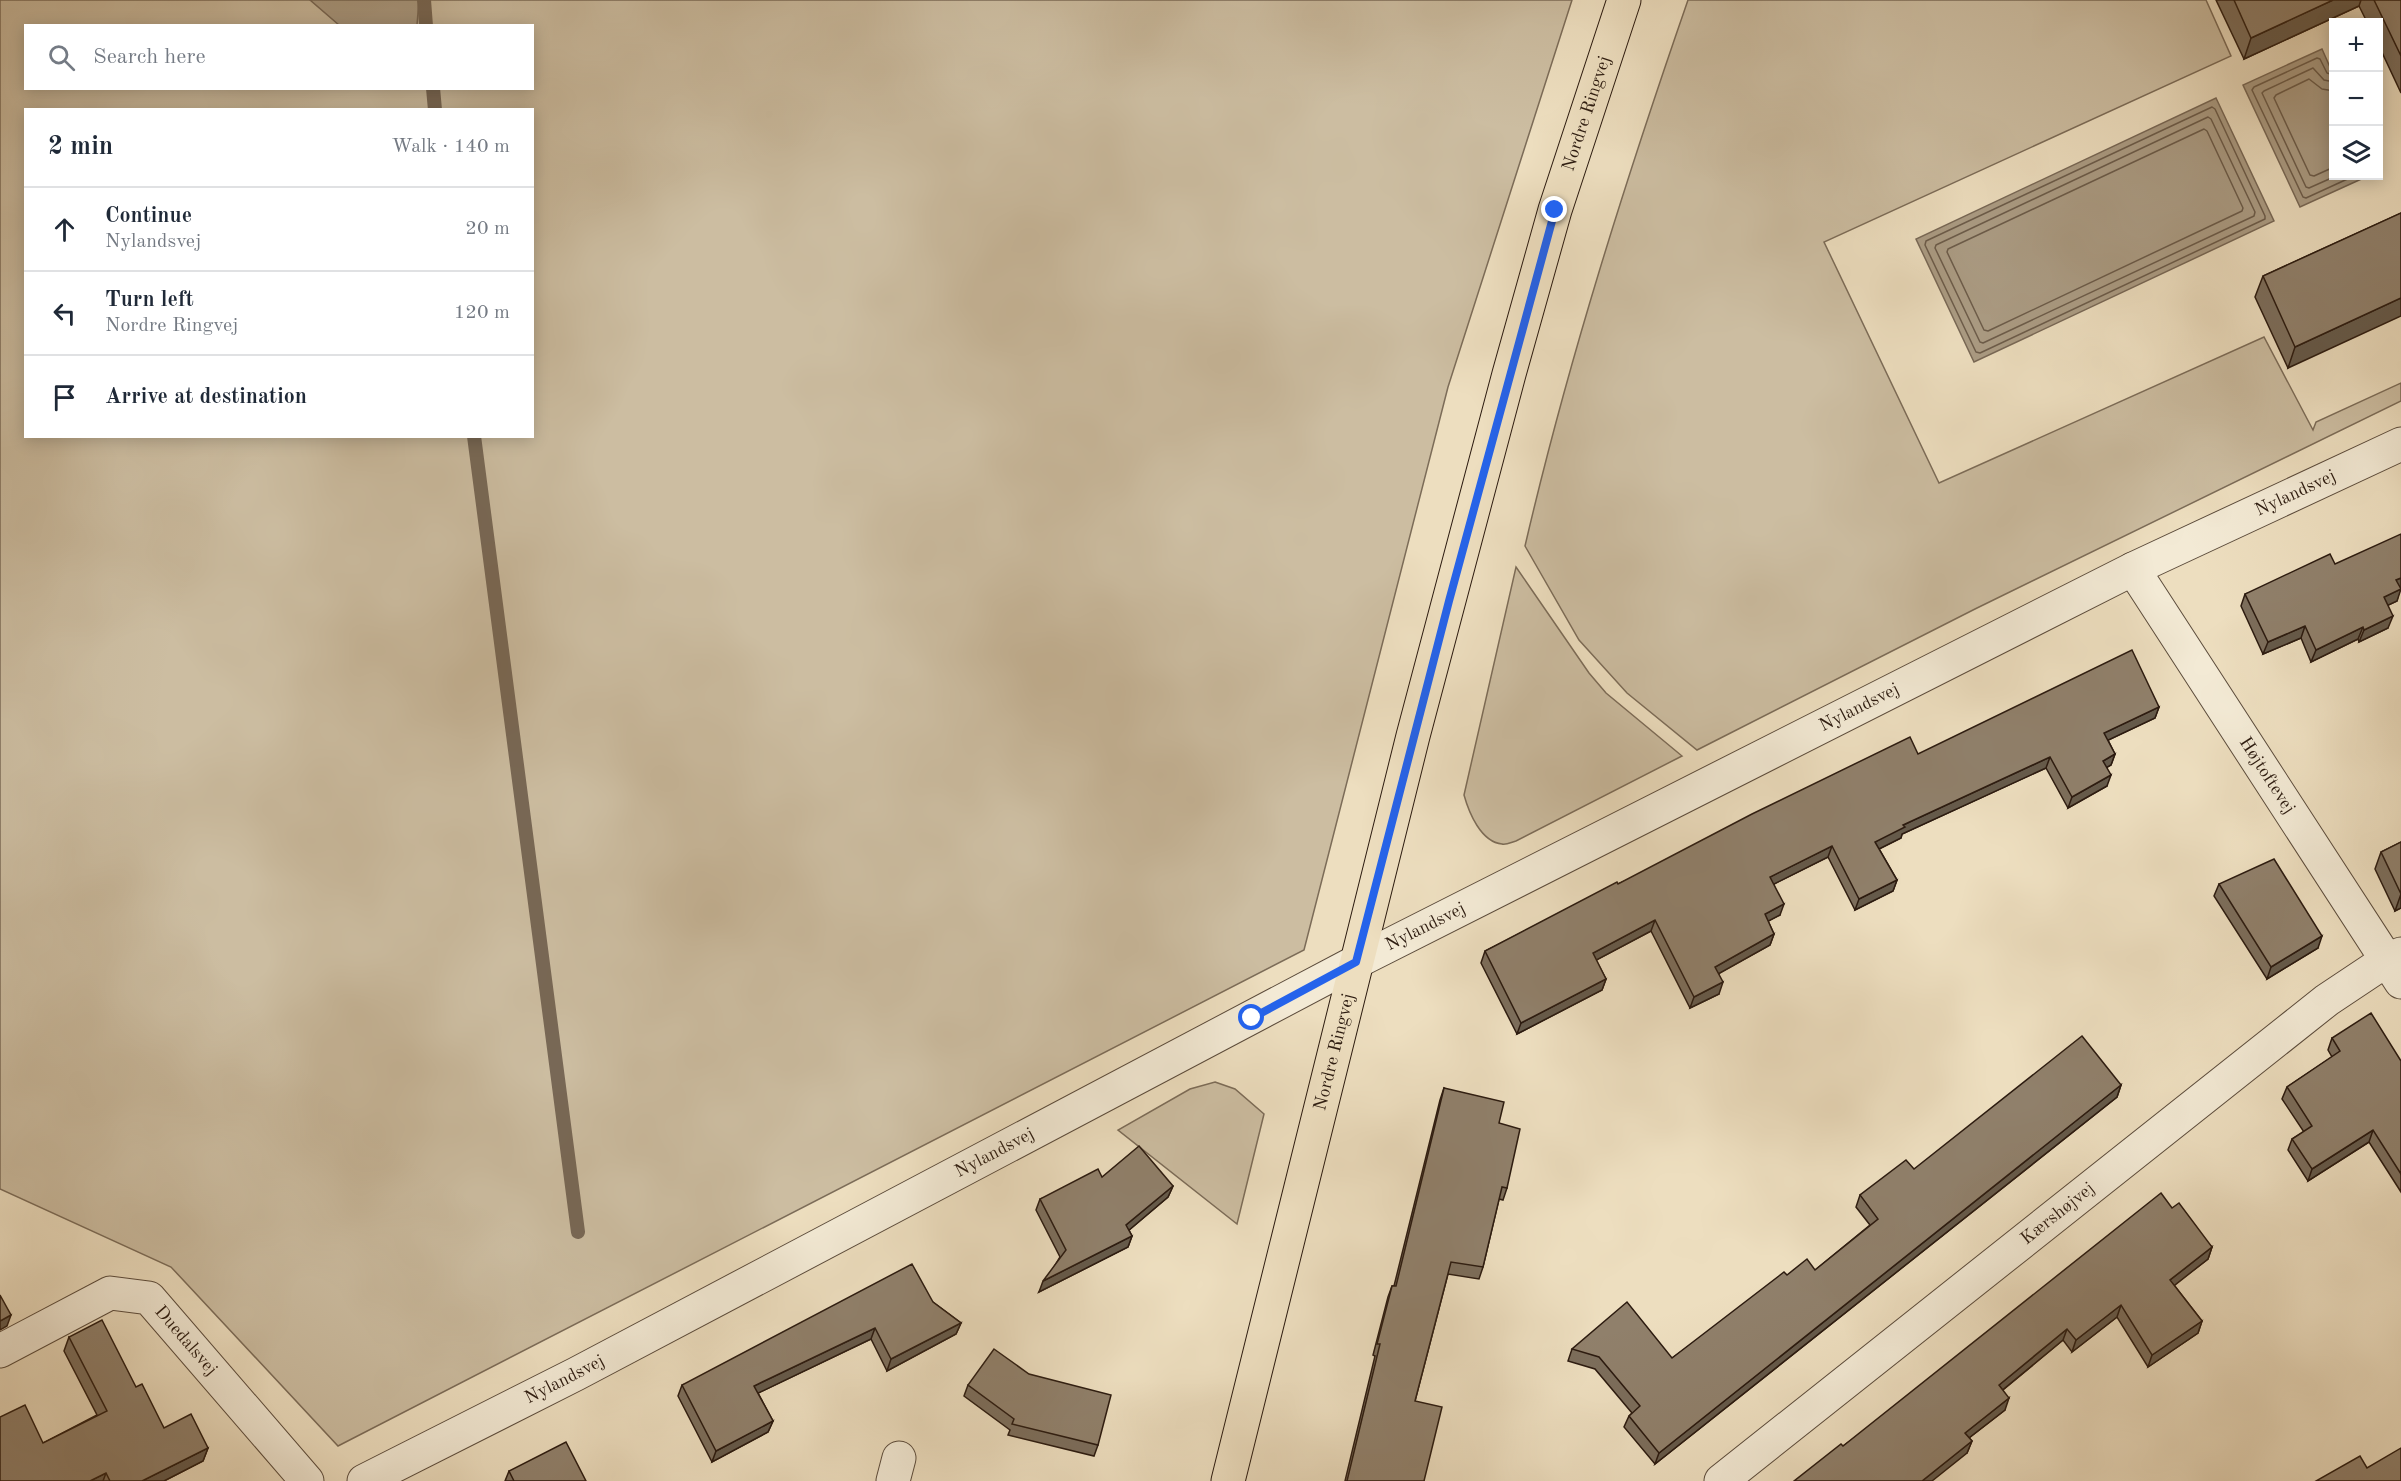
<!DOCTYPE html>
<html lang="en">
<head>
<meta charset="utf-8">
<style>
  :root { --surface:#fff; --page:#f2f2f3; --text:#1f2937; --muted:#747a83; --line:#e0e1e3 }
  body { margin:0; font-family:"Old Standard TT",serif; background:var(--page); color:var(--text) }
  .controls { position:absolute; right:18px; top:18px; display:grid; overflow:hidden; border-radius:0px; box-shadow:0 3px 15px #0003 }
  .controls button { width:54px; height:54px; display:grid; place-items:center; padding:0; border:0; border-bottom:2px solid var(--line); background:var(--surface); color:var(--text); font:30px sans-serif }
  .stop { position:absolute; width:18px; height:18px; margin:-14px; border:4px solid #2563eb; border-radius:50%; background:#fff }
  .stop.end { background:#2563eb; border-color:#fff; box-shadow:0 2px 6px #0008 }
  .list { margin:0; padding:0; list-style:none }
  h2 { display:flex; justify-content:space-between; align-items:center; height:78px; margin:0; padding:0 24px; font-size:26px }
  h2 small { font-size:20px; font-weight:400; color:var(--muted) }
  .list li { display:grid; grid-template-columns:39px 1fr auto; gap:18px; align-items:center; box-sizing:border-box; height:84px; padding:0 24px; border-top:2px solid var(--line) }
  .list b { display:block; font-size:22px; white-space:nowrap }
  .list p { margin:0; font-size:20px; white-space:nowrap; color:var(--muted) }
  .list em { font-size:20px; font-style:normal; color:var(--muted) }
  .icon { flex:none; width:33px; height:33px; fill:none; stroke:currentColor; stroke-width:2; stroke-linecap:round; stroke-linejoin:round }
  .map { position:relative; flex:none; width:2401px; height:1481px; overflow:hidden }
  .search { position:absolute; background:var(--surface); box-shadow:0 3px 15px #0003; left:24px; top:24px; width:510px; height:66px; display:flex; align-items:center; gap:15px; box-sizing:border-box; padding:0 21px; border-radius:0px; color:var(--muted); font-size:22px }
  .panel { position:absolute; background:var(--surface); box-shadow:0 3px 15px #0003; left:24px; top:108px; width:510px; height:330px; border-radius:0px }
  .map>svg:first-child { display:block }
  .green { fill:#ccbda1; stroke:#7c6c58; stroke-width:1.5; fill-rule:evenodd }
  .water { fill:#ab9c84; stroke:#786856; stroke-width:1.5 }
  .lines { fill:none; stroke-linecap:round; stroke-linejoin:round }
  .shore { stroke:#6c5c4a; stroke-width:1.5 }
  .stream { stroke:#786856; stroke-width:14 }
  .minor-casing { stroke:#5c4c3c; stroke-width:35 }
  .tertiary-casing { stroke:#5c4c3c; stroke-width:35 }
  .primary-casing { stroke:#2c1b10; stroke-width:35 }
  .minor { stroke:#f3ead5; stroke-width:33 }
  .tertiary { stroke:#f3ead5; stroke-width:33 }
  .primary { stroke:#eddebf; stroke-width:33 }
  .wall { fill:#7c6e5c; stroke:#2c1b10; stroke-width:1.5 }
  .shaded-wall { fill:#655a4b; stroke:#2c1b10; stroke-width:1.5 }
  .building { fill:#90806b; stroke:#2c1b10; stroke-width:1.5 }
  .route { stroke:#2563eb; stroke-width:8 }
  .labels { text-anchor:middle; dominant-baseline:central; stroke-width:4.5; stroke-linejoin:round; paint-order:stroke }
  .street-label { font-size:18px; fill:#2c1b10; stroke:#f3ead5 }
</style>
</head>
<body>
<div class="map">
<svg width="2401" height="1481" viewBox="0 0 2401 1481">
  <rect width="100%" height="100%" fill="#eddebf"/>
  <filter id="stains"><feTurbulence type="fractalNoise" baseFrequency=".00333" numOctaves="4"/><feColorMatrix values="0 0 0 0 .2 0 0 0 0 .09 0 0 0 0 .02 0 0 0 .5 -.17"/></filter>
  <radialGradient id="worn" r=".72"><stop offset=".6" stop-color="#630" stop-opacity="0"/><stop offset="1" stop-color="#630" stop-opacity=".3"/></radialGradient>
  <g class="green">
    <path d="M0 0H1572L1448 387 1304 950 338 1446 171 1267 0 1189ZM26 26H532V88H26ZM26 110H532V436H26Z"/>
    <path d="M1688 0H2206L2231 56 1824 242 1939 483 2264 337 2313 430 2316 422 2401 383V401L1975 609 1697 750 1627 693 1579 640 1525 546C1568 361 1626 179 1688 0Z"/>
    <path d="M1516 567 1589 673 1606 693 1682 756 1516 841C1512 842 1506 845 1502 844 1481 842 1469 813 1464 795Z"/>
    <path d="M1215 1082 1235 1089 1264 1114 1237 1224 1118 1130 1190 1089Z"/>
  </g>
  <g class="water">
    <path d="M310 0H419L417 25H339Z"/>
    <path d="M2322 49 2333 74 2334 176H2368L2300 207 2243 85Z"/>
    <path d="M2216 98 2274 221 1974 362 1916 239Z"/>
  </g>
  <g class="lines">
    <g class="shore">
      <path d="M2334 75 2327 73 2320 59 2317 58 2254 87 2252 90 2303 197 2306 198 2354 176"/>
      <path d="M2334 82 2324 80 2313 68 2264 91 2262 93 2306 187 2309 188 2336 176"/>
      <path d="M2334 91 2322 89 2309 79 2276 95 2274 98 2310 175 2314 176 2334 167"/>
      <path d="M2212 107 2215 109 2265 216V219L1980 353 1976 352 1925 245 1926 241Z"/>
      <path d="M2208 117 2211 119 2255 212 2254 216 1983 343 1980 342 1935 248 1936 245Z"/>
      <path d="M2204 129 2207 131 2243 208 2242 211 1988 331 1984 330 1947 252 1948 249Z"/>
    </g>
    <g class="stream">
      <path d="M424 0 426 26"/>
      <path d="M433 88 435 110"/>
      <path d="M474 436 578 1232"/>
    </g>
    <g class="minor-casing">
      <g id="minor">
        <path id="s1" d="M2133 569 2401 982"/>
        <path id="s2" d="M1356 962 2133 569 2401 444"/>
        <path id="s3" d="M0 1351 110 1293 149 1298 307 1481"/>
        <path d="M893 1481 899 1458"/>
        <path id="s4" d="M1721 1481 2327 1000 2387 960 2401 954"/>
      </g>
    </g>
    <g class="tertiary-casing">
      <g id="tertiary">
        <path id="s5" d="M364 1481 576 1374 1356 962"/>
      </g>
    </g>
    <g class="primary-casing">
      <g id="primary">
        <path id="s6" d="M1228 1481 1413 736 1509 374 1555 210 1624 0"/>
      </g>
    </g>
    <use href="#minor" class="minor"/>
    <use href="#tertiary" class="tertiary"/>
    <use href="#primary" class="primary"/>
  </g>
  <g class="wall">
    <path d="M2216 0H2401V93L2379 46V22H2367L2359 6 2244 59Z"/>
    <path d="M2401 213 2288 368 2255 297 2263 276Z"/>
    <path d="M2335 564 2400 588 2397 601 2388 605V628L2359 642 2358 639 2311 662 2301 638 2263 654 2241 606 2245 594Z"/>
    <path d="M2159 707 2155 718 2108 740 2115 754 2111 765 2107 767V786L2068 808 2046 768 1902 834 1901 838 1879 849 1897 880 1893 891 1855 910 1828 857 1774 884 1780 915 1768 921 1774 934 1770 945 1719 973V994L1690 1008 1651 931 1596 960 1606 979 1602 990 1517 1034 1481 963 1485 951 1618 884 1918 754Z"/>
    <path d="M2401 842V908L2395 911 2375 869 2381 852Z"/>
    <path d="M2219 884 2318 948 2267 979 2214 896Z"/>
    <path d="M2332 1038 2401 1061V1192L2369 1142 2308 1181 2288 1150 2292 1139 2304 1132 2282 1099 2287 1087 2332 1057 2328 1050Z"/>
    <path d="M2121 1085 2117 1097 1655 1464 1624 1427 1629 1416 1632 1413 1595 1369 1568 1361 1572 1349 1672 1358 1787 1275 1815 1270 1870 1225 1856 1207 1860 1195 1914 1169Z"/>
    <path d="M1444 1088 1499 1123 1507 1188 1503 1200 1499 1199 1483 1267 1479 1279 1448 1274 1415 1401 1424 1481H1345L1375 1356 1373 1355 1388 1297 1392 1286H1394L1440 1100Z"/>
    <path d="M1102 1177 1173 1186 1168 1197 1129 1230 1132 1236 1128 1247 1039 1292 1060 1257 1036 1210 1040 1199Z"/>
    <path d="M2172 1208 2212 1247 2208 1259 2174 1285 2202 1321 2198 1333 2148 1367 2117 1317 2072 1352 2063 1340 2003 1390 2005 1410 1969 1438 1972 1441 1967 1453 1843 1446Z"/>
    <path d="M933 1302 961 1323 956 1334 887 1371 871 1339 758 1393 773 1421 768 1432 712 1462 678 1396 682 1385Z"/>
    <path d="M69 1337 136 1387 164 1428 208 1448 203 1461 164 1481H0L43 1443 97 1415 64 1351Z"/>
    <path d="M968 1385 1098 1445 1094 1456 1008 1435 1010 1430 964 1396Z"/>
    <path d="M509 1471 586 1481H505Z"/>
  </g>
  <g class="shaded-wall">
    <path d="M2333 0H2361L2359 6 2244 59 2251 38Z"/>
    <path d="M2401 298V316L2288 368 2295 347Z"/>
    <path d="M2401 578V588L2392 592 2396 580Z"/>
    <path d="M2401 589 2397 601 2380 609 2384 597Z"/>
    <path d="M2393 616 2388 628 2359 642 2364 630Z"/>
    <path d="M2305 626 2301 638 2263 654 2268 642Z"/>
    <path d="M2363 627 2358 639 2311 662 2316 650Z"/>
    <path d="M2159 707 2155 718 2100 744 2104 733Z"/>
    <path d="M2115 754 2111 765 2099 772 2103 761Z"/>
    <path d="M2050 757 2046 768 1902 834 1901 838 1871 853 1875 842 1903 825Z"/>
    <path d="M2111 775 2107 786 2068 808 2072 797Z"/>
    <path d="M1832 846 1828 857 1766 888 1770 877Z"/>
    <path d="M1897 880 1893 891 1855 910 1859 899Z"/>
    <path d="M2401 894V908L2395 911Z"/>
    <path d="M1784 904 1780 915 1761 925 1765 914Z"/>
    <path d="M1655 920 1651 931 1589 964 1593 953Z"/>
    <path d="M1774 934 1770 945 1711 978 1715 967Z"/>
    <path d="M2322 936 2318 948 2267 979 2271 967Z"/>
    <path d="M1606 979 1602 990 1517 1034 1521 1023Z"/>
    <path d="M1723 982 1719 994 1690 1008 1694 997Z"/>
    <path d="M2121 1085 2117 1097 1655 1464 1659 1453Z"/>
    <path d="M2373 1130 2369 1142 2308 1181 2312 1169Z"/>
    <path d="M1173 1186 1168 1197 1122 1236 1126 1225Z"/>
    <path d="M1132 1236 1128 1247 1039 1292 1043 1281Z"/>
    <path d="M2212 1247 2208 1259 2166 1292 2170 1280Z"/>
    <path d="M2121 1305 2117 1317 2072 1352 2076 1340Z"/>
    <path d="M11 1315 7 1326 0 1330V1321Z"/>
    <path d="M2202 1321 2198 1333 2148 1367 2152 1355Z"/>
    <path d="M961 1323 956 1334 887 1371 891 1359Z"/>
    <path d="M875 1328 871 1339 750 1397 754 1386Z"/>
    <path d="M2067 1329 2063 1340 1994 1397 1999 1385Z"/>
    <path d="M2009 1398 2005 1410 1961 1444 1965 1433Z"/>
    <path d="M773 1421 768 1432 712 1462 716 1451Z"/>
    <path d="M1972 1441 1967 1453 1932 1481H1922Z"/>
    <path d="M208 1448 203 1461 164 1481H142Z"/>
    <path d="M106 1473 103 1481H90Z"/>
  </g>
  <g class="building">
    <path d="M2234 0H2333L2251 38Z"/>
    <path d="M2374 0H2401V56Z"/>
    <path d="M2401 213V298L2295 347 2263 276Z"/>
    <path d="M2401 534V578L2396 580 2401 589 2384 597 2393 616 2364 630 2363 627 2316 650 2305 626 2268 642 2245 594 2330 554 2335 564Z"/>
    <path d="M2132 650 2159 707 2104 733 2115 754 2103 761 2111 775 2072 797 2050 757 1903 825 1905 827 1875 842 1897 880 1859 899 1832 846 1770 877 1784 904 1765 914 1774 934 1715 967 1723 982 1694 997 1655 920 1593 953 1606 979 1521 1023 1485 951 1617 882 1618 884 1752 814 1910 737 1918 754Z"/>
    <path d="M2401 842V894L2381 852Z"/>
    <path d="M2274 859 2322 936 2271 967 2219 884Z"/>
    <path d="M2371 1013 2401 1061V1174L2373 1130 2312 1169 2292 1139 2312 1126 2287 1087 2340 1051 2332 1038Z"/>
    <path d="M2082 1036 2121 1085 1659 1453 1629 1416 1640 1406 1599 1357 1572 1349 1627 1302 1672 1358 1784 1272 1787 1275 1807 1259 1815 1270 1878 1219 1860 1195 1906 1160 1914 1169Z"/>
    <path d="M1444 1088 1504 1102 1499 1123 1520 1129 1507 1188 1502 1187 1483 1267 1451 1262 1415 1401 1442 1407 1424 1481H1347L1380 1344H1377L1392 1286H1396Z"/>
    <path d="M1139 1146 1173 1186 1126 1225 1132 1236 1043 1281 1066 1250 1040 1199 1098 1169 1102 1177Z"/>
    <path d="M2161 1193 2172 1208 2179 1203 2212 1247 2170 1280 2202 1321 2152 1355 2121 1305 2076 1340 2067 1329 1999 1385 2009 1398 1965 1433 1972 1441 1922 1481H1794L1841 1444 1843 1446Z"/>
    <path d="M912 1264 933 1302 961 1323 891 1359 875 1328 754 1386 773 1421 716 1451 682 1385Z"/>
    <path d="M0 1295 11 1315 0 1321Z"/>
    <path d="M102 1320 136 1387 142 1384 164 1428 191 1414 208 1448 142 1481H110L106 1473 90 1481H0V1417L25 1405 43 1443 107 1411 69 1337Z"/>
    <path d="M994 1349 1029 1374 1111 1395 1098 1445 1012 1424 1014 1419 968 1385Z"/>
    <path d="M566 1442 586 1481H514L509 1471Z"/>
    <path d="M2401 1448V1481H2316L2360 1456 2367 1468Z"/>
  </g>
  <g class="lines">
    <path class="route" d="M1252 1018 1356 962 1449 601 1555 210"/>
  </g>
  <g class="labels">
    <g class="street-label">
      <text stroke="none"><textPath href="#s6" startOffset="1414">Nordre Ringvej</textPath></text>
      <text stroke="none"><textPath href="#s2" startOffset="1050">Nylandsvej</textPath></text>
      <text stroke="none"><textPath href="#s2" startOffset="564">Nylandsvej</textPath></text>
      <text stroke="none"><textPath href="#s1" startOffset="246">Højtoftevej</textPath></text>
      <text stroke="none"><textPath href="#s2" startOffset="78">Nylandsvej</textPath></text>
      <text stroke="none"><textPath href="#s6" startOffset="442">Nordre Ringvej</textPath></text>
      <text stroke="none"><textPath href="#s5" startOffset="711">Nylandsvej</textPath></text>
      <text stroke="none"><textPath href="#s4" startOffset="430">Kærshøjvej</textPath></text>
      <text stroke="none"><textPath href="#s3" startOffset="220">Duedalsvej</textPath></text>
      <text stroke="none"><textPath href="#s5" startOffset="225">Nylandsvej</textPath></text>
    </g>
  </g>
  <rect width="100%" height="100%" filter="url(#stains)"/>
  <rect width="100%" height="100%" fill="url(#worn)"/>
</svg>
<div class="controls">
<button>+</button>
<button>−</button>
<button><svg class="icon" aria-label="layers" viewBox="0 0 24 24"><path d="M12 4l9 5-9 5-9-5zM3 14l9 5 9-5"/></svg></button>
</div>
<div class="stop" style="left:1252px;top:1018px"></div>
<div class="stop end" style="left:1555px;top:210px"></div>
<div class="search"><svg class="icon" aria-label="search" viewBox="0 0 24 24"><circle cx="10" cy="10" r="6"/><path d="M15 15l6 6"/></svg>Search here</div>
<section class="panel">
<h2>2 min<small>Walk · 140 m</small></h2>
<ul class="list">
<li><svg class="icon" aria-label="ahead" viewBox="0 0 24 24"><path d="M12 20V5M6 11l6-6 6 6"/></svg><div><b>Continue</b><p>Nylandsvej</p></div><em>20 m</em></li>
<li><svg class="icon" aria-label="left" viewBox="0 0 24 24"><path d="M17 20v-9H6M10 6l-5 5 5 5"/></svg><div><b>Turn left</b><p>Nordre Ringvej</p></div><em>120 m</em></li>
<li><svg class="icon" aria-label="arrive" viewBox="0 0 24 24"><path d="M6 21V4h12l-3 4 3 4H6"/></svg><div><b>Arrive at destination</b></div></li>
</ul>
</section>
</div>
</body>
</html>
